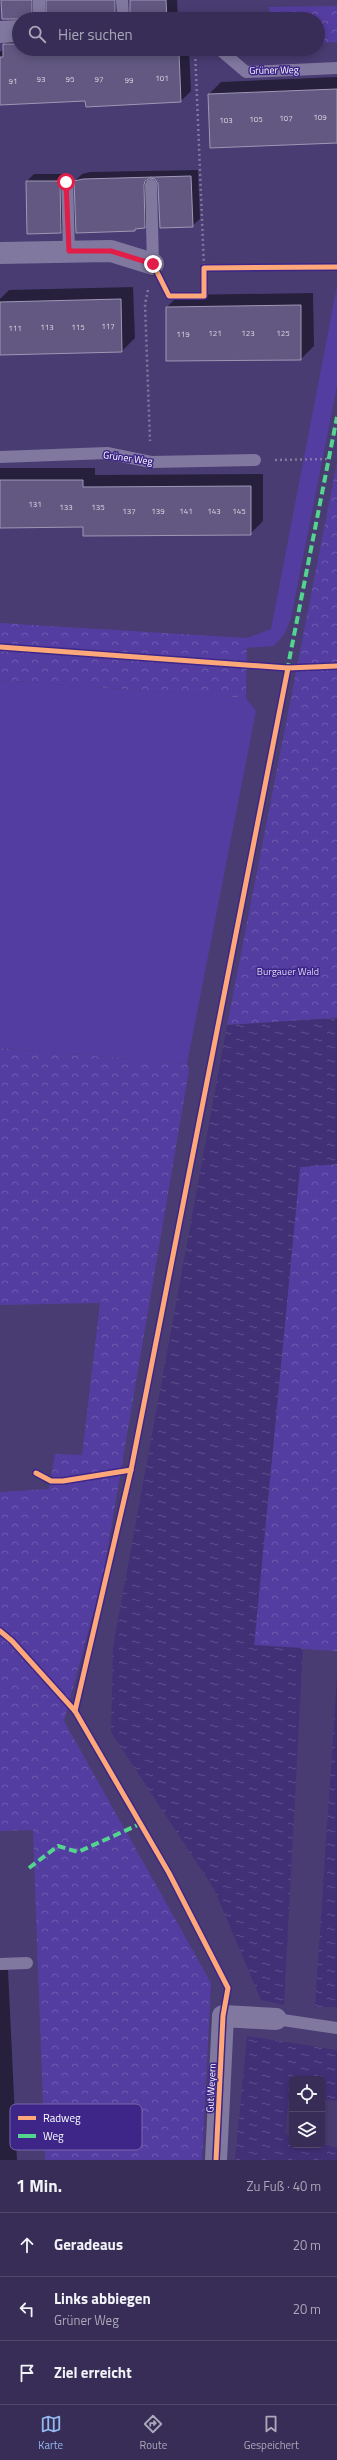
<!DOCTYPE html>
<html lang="de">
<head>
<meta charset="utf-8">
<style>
  :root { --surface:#372d56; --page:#423960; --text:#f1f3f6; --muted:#aaa8b9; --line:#51496c; --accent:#90b9f0 }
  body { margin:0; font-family:"Titillium Web",sans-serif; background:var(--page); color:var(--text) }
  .controls { position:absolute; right:12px; bottom:12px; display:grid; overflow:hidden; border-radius:6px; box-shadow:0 2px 10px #0003 }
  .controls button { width:36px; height:36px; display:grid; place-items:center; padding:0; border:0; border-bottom:1px solid var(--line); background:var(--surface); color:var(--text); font:20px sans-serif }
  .stop { position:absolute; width:12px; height:12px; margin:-9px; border:3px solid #e11d48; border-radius:50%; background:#fff }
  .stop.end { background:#e11d48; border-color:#fff; box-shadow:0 1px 4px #0008 }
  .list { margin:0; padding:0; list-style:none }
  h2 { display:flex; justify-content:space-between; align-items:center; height:52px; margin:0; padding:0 16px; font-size:17px }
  h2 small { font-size:13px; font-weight:400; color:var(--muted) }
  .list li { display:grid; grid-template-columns:26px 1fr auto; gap:12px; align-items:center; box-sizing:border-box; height:64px; padding:0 16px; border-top:1px solid var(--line) }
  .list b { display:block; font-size:15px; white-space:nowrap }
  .list p { margin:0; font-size:13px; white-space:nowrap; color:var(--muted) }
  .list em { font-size:13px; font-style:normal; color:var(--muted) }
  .icon { flex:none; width:22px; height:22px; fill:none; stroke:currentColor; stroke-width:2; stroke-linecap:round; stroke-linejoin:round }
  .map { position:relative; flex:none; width:337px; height:2160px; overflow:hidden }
  .search { position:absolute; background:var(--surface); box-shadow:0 2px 10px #0003; left:12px; right:12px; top:12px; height:44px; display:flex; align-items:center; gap:10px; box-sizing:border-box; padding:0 14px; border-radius:22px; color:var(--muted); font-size:15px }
  .sheet { height:244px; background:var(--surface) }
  nav { display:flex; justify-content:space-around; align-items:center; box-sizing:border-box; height:56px; border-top:1px solid var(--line); background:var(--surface); font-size:11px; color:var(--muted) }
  nav a { display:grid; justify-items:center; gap:2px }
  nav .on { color:var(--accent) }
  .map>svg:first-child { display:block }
  .grass { fill:#543da0 }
  .forest { fill:url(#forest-crowns) }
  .water { fill:url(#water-ripples) }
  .shadow { fill:#0007 }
  .building { fill:#625882; stroke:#9e97b5 }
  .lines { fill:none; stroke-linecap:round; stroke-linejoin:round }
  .path { stroke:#81789f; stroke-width:2.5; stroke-dasharray:2 3; stroke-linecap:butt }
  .lane { stroke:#81789f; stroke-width:12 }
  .street { stroke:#81789f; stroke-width:22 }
  .quiet { stroke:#53d58f; stroke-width:4; stroke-dasharray:8 4; stroke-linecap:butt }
  .cycleway-casing { stroke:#3d2688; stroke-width:8 }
  .cycleway { stroke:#fea87a; stroke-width:5 }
  .route { stroke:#e11d48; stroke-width:5 }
  .labels { text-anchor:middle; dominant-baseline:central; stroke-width:3; stroke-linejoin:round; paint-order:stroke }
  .number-label { font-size:8px; fill:#d8d5e0 }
  .street-label { font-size:10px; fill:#fff; stroke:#3d2688 }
  .park-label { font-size:10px; fill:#ddd6f7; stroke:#3d2688 }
  .key { fill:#3d2688; stroke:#7767ac; stroke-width:1 }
  .key-label { font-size:11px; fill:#fff }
</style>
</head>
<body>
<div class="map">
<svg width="337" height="2160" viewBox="0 0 337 2160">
  <defs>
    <pattern id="forest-crowns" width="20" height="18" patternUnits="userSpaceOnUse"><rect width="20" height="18" fill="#543da0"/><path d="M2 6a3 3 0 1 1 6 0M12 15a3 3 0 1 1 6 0" fill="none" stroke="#6e5aae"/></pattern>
    <pattern id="water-ripples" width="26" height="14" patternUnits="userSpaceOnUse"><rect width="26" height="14" fill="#423077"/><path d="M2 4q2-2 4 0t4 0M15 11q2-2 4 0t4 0" fill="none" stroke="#5e4f8b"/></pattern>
  </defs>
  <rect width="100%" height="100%" fill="#493c72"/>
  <g class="grass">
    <path d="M337 286V386L291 618 285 633 274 646 247 648V638L271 629Z"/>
    <path d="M0 680 246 698 256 711 187 1064 0 1048Z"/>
  </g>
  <g class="forest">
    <path d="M337 6V42L318 43V19H270L269 7Z"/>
    <path d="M337 462V1018L227 1025Z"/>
    <path d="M0 623 247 638 246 698 0 680Z"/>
    <path d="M0 1048 187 1064 189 1070 103 1576 64 1721 211 1983 202 2160H45L33 1830 0 1831V1492L49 1489 55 1454 82 1455 100 1303 0 1305Z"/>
    <path d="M337 1164V1651L254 1646 300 1167Z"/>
  </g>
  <g class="water">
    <path d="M337 1018V1164L300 1167 254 1645 303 1648 284 2005 261 2000 214 1889 111 1732 113 1647 227 1025Z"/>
    <path d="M337 1676V2007H315Z"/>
    <path d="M247 2036 337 2050V2101L322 2099V2079H292V2096H289L285 2134 292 2136V2145L322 2144 337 2148V2160H235Z"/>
  </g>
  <g class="shadow">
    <path d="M2 0H42L43 12 46 14 47 0H126L127 12 130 14V0H177L178 19H25Z"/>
    <path d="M14 34H19V49H189L191 91 181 101 86 100 0 104V52L4 49V45Z"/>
    <path d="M337 77V142L209 94 221 82Z"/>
    <path d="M198 170 200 219 192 226 156 178 150 176 151 220 144 227 137 228 134 230 75 181 82 174 90 172Z"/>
    <path d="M34 174H66L68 225 61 232 27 181Z"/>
    <path d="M133 287 135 338 122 351 0 354V299L9 290Z"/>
    <path d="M313 293 314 346 301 359 167 360V307L179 295Z"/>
    <path d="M0 468H95V475L263 474V521L250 534 84 526 0 527Z"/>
    <path d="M0 1970H8L17 2160H0Z"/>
  </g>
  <g class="building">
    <path d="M1 0H32V19H2Z"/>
    <rect x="46" y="0" width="69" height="19"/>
    <path d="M130 0H166L167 19H130Z"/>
    <path d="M3 44H19V49H169V53H179L181 102 86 107 85 101 0 105V57H3Z"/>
    <path d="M337 89V143L210 148 208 94Z"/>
    <path d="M191 176 193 227 160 228 158 184 155 179 150 178 145 181 144 185 145 228 135 229V231L76 233 74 181 83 179Z"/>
    <path d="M26 181H60L61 233 27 234Z"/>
    <path d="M121 299 122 352 0 355V302Z"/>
    <path d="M301 305V360L166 361V307Z"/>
    <path d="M0 480H83V487L251 486V535L83 536V527L0 528Z"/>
  </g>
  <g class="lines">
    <g class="path">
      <path d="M195 49 204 268"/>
      <path d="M148 290 145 304 150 441"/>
      <path d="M275 460 328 459"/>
    </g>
    <g class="lane">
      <path d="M39 0V19"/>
      <path d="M122 0 123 19"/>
      <path d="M219 49 246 72 337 68"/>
      <path d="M67 182 69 251"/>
      <path d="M151 185 153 264"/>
      <path d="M0 457 107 453 151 462 255 460"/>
      <path d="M0 1964 27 1963"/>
      <path d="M276 2019 337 2028"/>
    </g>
    <g class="street">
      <path d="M0 32 19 31"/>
      <path d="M0 253 111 251 153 264"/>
      <path d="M216 2160 223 2016 276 2019"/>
    </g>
    <g class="quiet">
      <path d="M287 671 337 417"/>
      <path d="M29 1868 58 1846 78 1852 140 1824"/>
    </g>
    <g class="cycleway-casing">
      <g id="cycleway">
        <path d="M153 264 169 296H204V268L337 267"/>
        <path d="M0 647 288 668 337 666"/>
        <path d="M36 1473 51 1481H63L131 1470"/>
        <path d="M0 1631 12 1641 75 1711 169 1873 228 1988 223 2016 216 2160"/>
        <path d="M75 1711 131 1470 288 668"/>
      </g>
    </g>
    <use href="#cycleway" class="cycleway"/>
  </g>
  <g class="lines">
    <path class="route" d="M66 182 69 251H111L153 264"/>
  </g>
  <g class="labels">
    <g class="number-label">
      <text x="162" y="78">101</text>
      <text x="41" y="79">93</text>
      <text x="70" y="79">95</text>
      <text x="99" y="79">97</text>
      <text x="129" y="80">99</text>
      <text x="13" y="81">91</text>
      <text x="320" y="117">109</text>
      <text x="286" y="118">107</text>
      <text x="256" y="119">105</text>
      <text x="226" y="120">103</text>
      <text x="108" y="326">117</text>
      <text x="47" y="327">113</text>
      <text x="78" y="327">115</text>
      <text x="15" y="328">111</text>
      <text x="215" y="333">121</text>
      <text x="248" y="333">123</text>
      <text x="283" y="333">125</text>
      <text x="183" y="334">119</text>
      <text x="35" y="504">131</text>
      <text x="66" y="507">133</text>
      <text x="98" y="507">135</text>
      <text x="129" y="511">137</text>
      <text x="158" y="511">139</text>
      <text x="186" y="511">141</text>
      <text x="214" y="511">143</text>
      <text x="239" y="511">145</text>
    </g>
    <g class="street-label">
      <text transform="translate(274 70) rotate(-1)">Grüner Weg</text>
      <text transform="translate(128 458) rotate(8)">Grüner Weg</text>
      <text transform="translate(211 2088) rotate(-87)">Gut Weyern</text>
    </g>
    <g class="park-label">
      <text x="288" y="971">Burgauer Wald</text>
    </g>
  </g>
  <rect x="10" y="2104" width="132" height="46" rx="6" class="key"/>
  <rect x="18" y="2116" width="18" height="4" fill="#fea87a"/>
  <rect x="18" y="2134" width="18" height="4" fill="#53d58f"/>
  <g class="key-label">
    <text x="43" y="2122">Radweg</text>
    <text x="43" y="2140">Weg</text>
  </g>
</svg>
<div class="controls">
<button><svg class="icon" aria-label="locate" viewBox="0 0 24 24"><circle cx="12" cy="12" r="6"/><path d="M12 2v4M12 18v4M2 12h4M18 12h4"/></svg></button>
<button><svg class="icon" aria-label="layers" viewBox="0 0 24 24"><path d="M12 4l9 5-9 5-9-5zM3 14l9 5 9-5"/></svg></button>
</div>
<div class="stop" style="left:66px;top:182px"></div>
<div class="stop end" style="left:153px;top:264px"></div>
<div class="search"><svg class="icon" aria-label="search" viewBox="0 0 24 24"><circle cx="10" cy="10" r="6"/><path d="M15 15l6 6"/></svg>Hier suchen</div>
</div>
<section class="sheet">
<h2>1 Min.<small>Zu Fuß · 40 m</small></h2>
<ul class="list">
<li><svg class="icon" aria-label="ahead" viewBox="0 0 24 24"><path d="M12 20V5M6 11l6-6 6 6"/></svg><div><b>Geradeaus</b></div><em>20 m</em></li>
<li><svg class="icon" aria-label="left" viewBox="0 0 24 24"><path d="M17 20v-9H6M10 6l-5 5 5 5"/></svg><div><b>Links abbiegen</b><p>Grüner Weg</p></div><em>20 m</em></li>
<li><svg class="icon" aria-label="arrive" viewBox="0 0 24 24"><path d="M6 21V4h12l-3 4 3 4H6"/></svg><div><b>Ziel erreicht</b></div></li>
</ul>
</section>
<nav>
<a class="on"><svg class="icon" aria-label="map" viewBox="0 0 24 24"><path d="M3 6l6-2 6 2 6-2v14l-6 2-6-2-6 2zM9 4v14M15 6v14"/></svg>Karte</a>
<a><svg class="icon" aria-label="directions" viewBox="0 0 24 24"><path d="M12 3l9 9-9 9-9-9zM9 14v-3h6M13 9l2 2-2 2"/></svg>Route</a>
<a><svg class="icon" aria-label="saved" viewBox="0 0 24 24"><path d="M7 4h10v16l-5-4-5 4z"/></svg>Gespeichert</a>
</nav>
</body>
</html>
